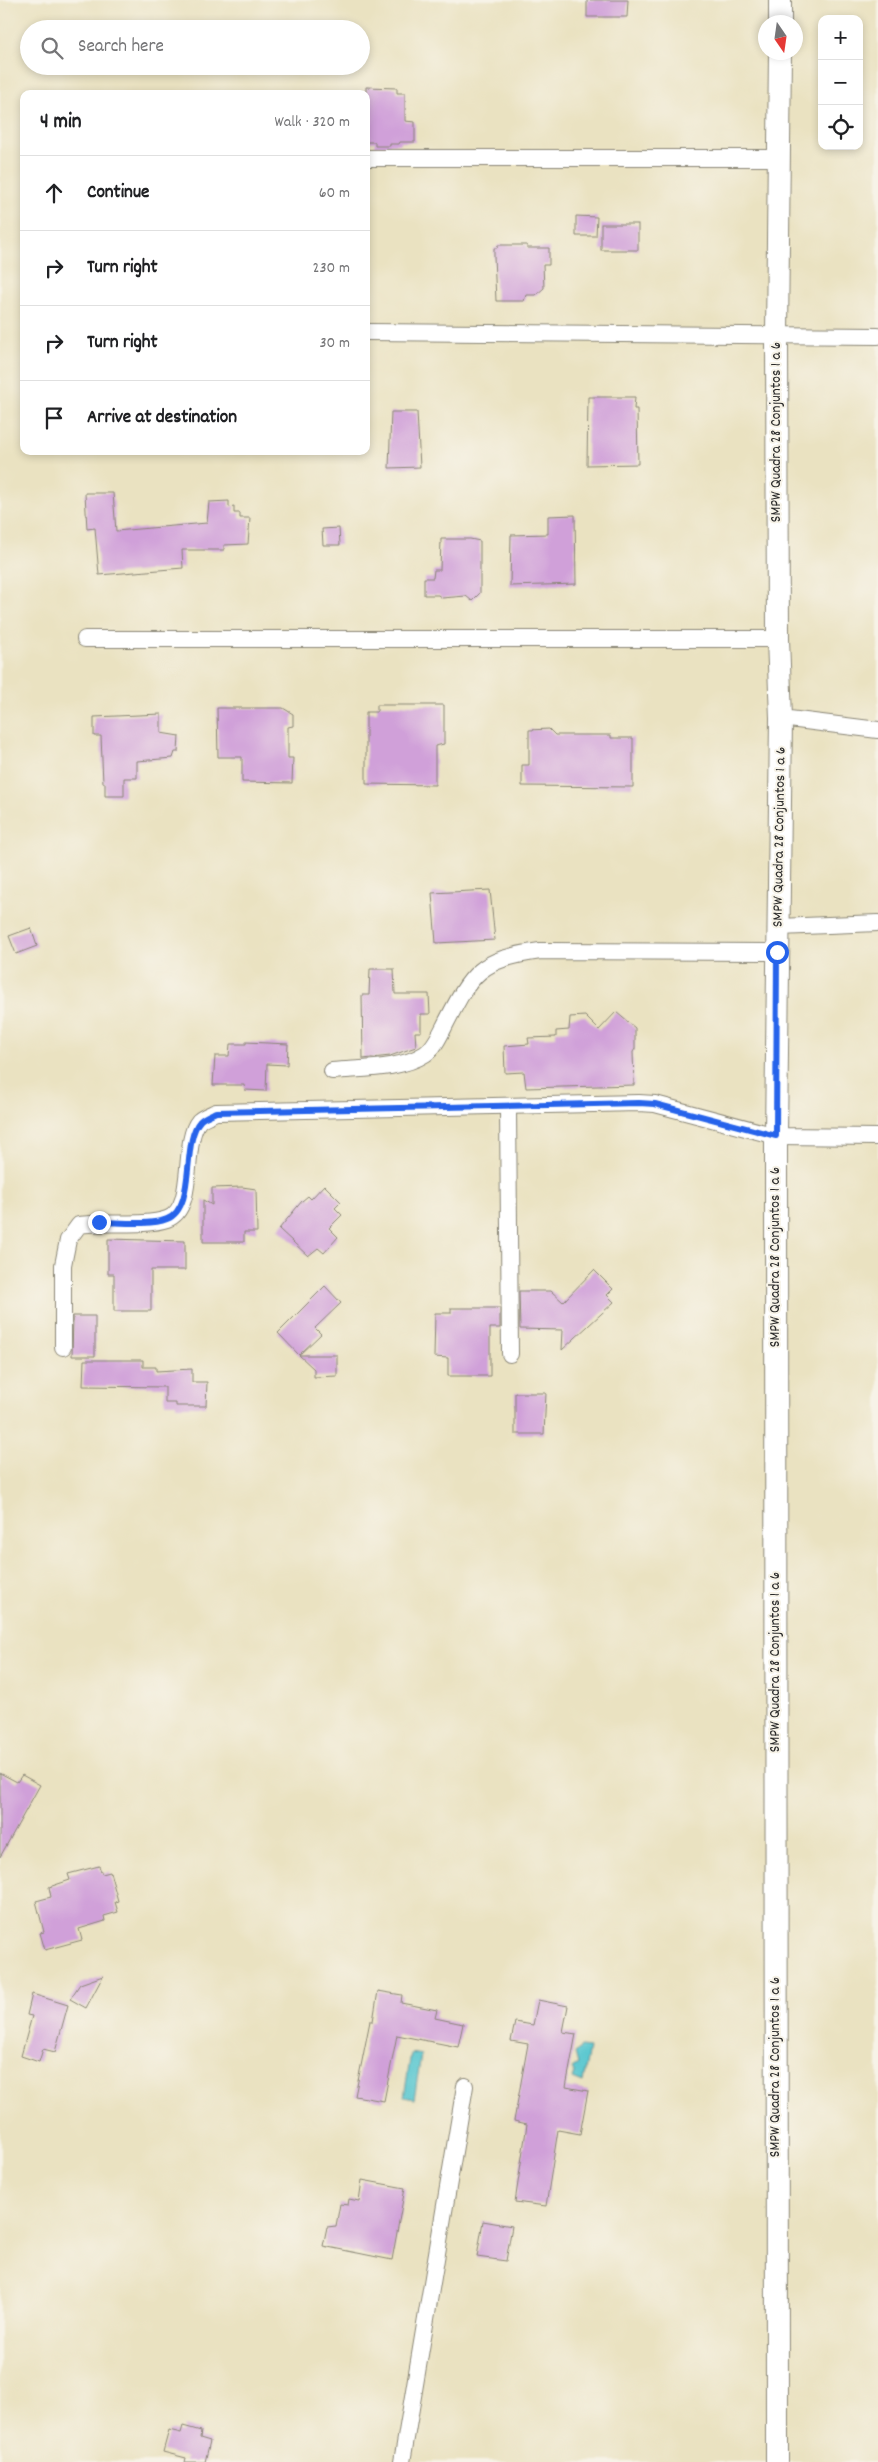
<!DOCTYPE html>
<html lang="en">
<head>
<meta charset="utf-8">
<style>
  :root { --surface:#fff; --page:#f6f6f6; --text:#202124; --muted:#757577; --line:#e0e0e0 }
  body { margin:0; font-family:Dekko,sans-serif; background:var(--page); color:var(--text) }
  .controls { position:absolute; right:15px; top:15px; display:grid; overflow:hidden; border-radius:10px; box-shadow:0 2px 8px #0003 }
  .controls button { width:45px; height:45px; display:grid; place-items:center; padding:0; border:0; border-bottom:1px solid var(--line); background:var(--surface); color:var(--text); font:25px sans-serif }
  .compass { position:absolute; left:758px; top:15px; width:45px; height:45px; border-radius:50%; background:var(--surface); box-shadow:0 2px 8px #0003; rotate:167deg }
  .stop { position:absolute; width:15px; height:15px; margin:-11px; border:4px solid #2563eb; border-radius:50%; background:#fff }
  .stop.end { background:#2563eb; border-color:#fff; box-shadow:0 1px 5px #0008 }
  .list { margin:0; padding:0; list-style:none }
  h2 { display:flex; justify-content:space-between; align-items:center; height:65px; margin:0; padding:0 20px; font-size:21px }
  h2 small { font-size:16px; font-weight:400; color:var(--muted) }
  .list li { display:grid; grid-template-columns:32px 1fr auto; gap:15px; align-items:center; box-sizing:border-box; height:75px; padding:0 20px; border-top:1px solid var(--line) }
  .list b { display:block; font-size:19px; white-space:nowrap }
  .list em { font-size:16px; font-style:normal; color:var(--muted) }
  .icon { flex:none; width:28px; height:28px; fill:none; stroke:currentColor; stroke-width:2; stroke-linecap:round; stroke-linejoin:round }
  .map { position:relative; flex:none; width:878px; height:2462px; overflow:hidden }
  .search { position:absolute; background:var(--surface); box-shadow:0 2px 8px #0003; left:20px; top:20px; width:350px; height:55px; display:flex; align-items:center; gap:12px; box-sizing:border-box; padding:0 18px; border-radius:28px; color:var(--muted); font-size:19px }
  .panel { position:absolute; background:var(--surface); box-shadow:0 2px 8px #0003; left:20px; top:90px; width:350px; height:365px; border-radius:10px }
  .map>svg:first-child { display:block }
  .water { fill:#5ac7d0; stroke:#42797e }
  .building { fill:#d0a0d9 }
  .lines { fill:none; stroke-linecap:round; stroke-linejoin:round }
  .street-casing { stroke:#8a8676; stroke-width:18 }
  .secondary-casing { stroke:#8a8676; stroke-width:24 }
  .street { stroke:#fff; stroke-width:16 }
  .secondary { stroke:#fff; stroke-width:22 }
  .route { stroke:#2563eb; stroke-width:6 }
  .labels { text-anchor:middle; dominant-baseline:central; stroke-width:4; stroke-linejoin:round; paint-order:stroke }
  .street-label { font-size:15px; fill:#2b2b2b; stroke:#f7f3e8 }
</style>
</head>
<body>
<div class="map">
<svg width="878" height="2462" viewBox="0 0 878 2462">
  <rect width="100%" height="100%" fill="#f7f3e8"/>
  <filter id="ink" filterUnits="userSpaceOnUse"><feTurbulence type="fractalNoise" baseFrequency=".02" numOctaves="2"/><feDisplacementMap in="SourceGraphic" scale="10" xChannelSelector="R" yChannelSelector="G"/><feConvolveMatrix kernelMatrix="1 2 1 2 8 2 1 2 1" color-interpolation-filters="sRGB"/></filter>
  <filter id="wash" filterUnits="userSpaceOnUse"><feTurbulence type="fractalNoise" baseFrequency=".0096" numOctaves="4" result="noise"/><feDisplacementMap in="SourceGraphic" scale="20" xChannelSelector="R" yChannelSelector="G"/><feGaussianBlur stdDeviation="1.12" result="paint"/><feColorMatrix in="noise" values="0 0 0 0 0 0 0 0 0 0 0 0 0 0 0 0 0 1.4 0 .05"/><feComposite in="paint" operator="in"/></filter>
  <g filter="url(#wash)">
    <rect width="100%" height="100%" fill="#eae2c1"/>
    <g class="water">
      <path d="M581 2047 589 2048 583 2083 573 2079 575 2073 572 2068 578 2064 575 2053Z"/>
      <path d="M411 2053 421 2055 414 2099 404 2097Z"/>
    </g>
    <g id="blocks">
      <g class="building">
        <path d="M587 0H628L627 17H587Z"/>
        <path d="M366 87 397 88V93H405V121L415 122V142H400L399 144H390V146H375V142H366Z"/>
        <path d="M576 216 597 217 596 236H576Z"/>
        <rect x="601" y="224" width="37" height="26"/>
        <path d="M498 245H527V248H549V265H543L544 288 536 295H526L524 301H496L494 256V248H497Z"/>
        <path d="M588 397H635L634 409H637L638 464 587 465Z"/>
        <path d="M391 412H417L420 467 389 468Z"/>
        <path d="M85 493H113L116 531 207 523 209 502 229 501V507L234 506V513H240V518H250L248 544 224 545V550H182L183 568 99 575 95 528 87 529Z"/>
        <path d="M575 515 576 584 510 586 511 535 548 534V516Z"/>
        <path d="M339 528 340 545H323L322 529Z"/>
        <path d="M441 539H470L480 541V593L472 601 466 596 442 598 438 595H424V578H433L434 570H440Z"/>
        <path d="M377 705H444V744L435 746V785L366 784V712H377Z"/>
        <path d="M217 708H283L293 714V726L288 727V758H293L292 783 242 782V757H218Z"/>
        <path d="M161 714V733L179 736 178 752H175L173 758 137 761V778H124V796H105V783H103L101 736H94V717Z"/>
        <path d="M549 729 555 735H611V738H633V787L522 786V765H529V730Z"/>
        <path d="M490 890 495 940 436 943 432 893Z"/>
        <path d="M31 928 37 946 16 954 9 936Z"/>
        <path d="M370 969H394L395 994H429L430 1014H421V1032H415L416 1047 390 1056 363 1059 362 995H369Z"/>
        <path d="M616 1012 635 1028V1049L633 1052 634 1085 526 1088 524 1072 505 1073 504 1046 529 1044 528 1038 556 1037V1031L569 1030 570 1017 585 1016 599 1030Z"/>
        <path d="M246 1042 288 1044 287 1065 267 1064 266 1091 245 1090 244 1085H213L215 1056H229L230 1044H246Z"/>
        <path d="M324 1185 341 1202 335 1208 342 1215 329 1228 338 1237 324 1253 318 1248 308 1256 279 1229 302 1201 308 1196 311 1199Z"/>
        <path d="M242 1187 256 1189 257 1232H244V1242H203V1200L212 1205V1188Z"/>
        <path d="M108 1239 185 1241V1270H151V1311H114V1274H108Z"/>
        <path d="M594 1270 613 1289 607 1295 614 1302 562 1350 563 1330 520 1329 519 1291H551L563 1302Z"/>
        <path d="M325 1286 341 1303 315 1328 321 1334 299 1355H337V1376L314 1377V1369L299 1355 278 1333Z"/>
        <path d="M451 1308H500V1328H490V1376H448V1358L434 1357 435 1313H451Z"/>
        <path d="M73 1316H95V1356H72Z"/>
        <path d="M84 1360H143V1367H156V1371L192 1369V1382H207L206 1406H176V1403H165V1387L83 1386Z"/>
        <path d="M515 1393H546L544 1434H515Z"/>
        <path d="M0 1773 17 1782 22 1775 40 1785 0 1857Z"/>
        <path d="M99 1866 102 1874 110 1872 118 1901 115 1902 118 1912 104 1916 105 1921 79 1929 82 1940 45 1950 40 1933 44 1932 36 1901 51 1897 49 1887 70 1880 68 1874Z"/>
        <path d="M103 1976 86 2008 70 1999 80 1984Z"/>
        <path d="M378 1991 402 1995 401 2003 437 2010 435 2018 463 2024 458 2047 397 2035 384 2101 355 2096 370 2021H373Z"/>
        <path d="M32 1994 68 2005 55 2052 43 2049 39 2062 21 2056 32 2016 27 2015Z"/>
        <path d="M538 2000 568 2006 563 2032 576 2034 566 2087 588 2091 580 2134 558 2130 546 2206 515 2202 527 2124 514 2121 528 2044 511 2041 515 2022 533 2025Z"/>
        <path d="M362 2180 405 2188 392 2260 323 2246 327 2227 336 2226 340 2204 348 2205 349 2199 359 2201Z"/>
        <path d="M483 2221 512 2226 506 2261 477 2257Z"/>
        <path d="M183 2426 201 2431 200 2438 210 2441 205 2462H185L186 2458 163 2452 169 2430 181 2433Z"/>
      </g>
    </g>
  </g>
  <g filter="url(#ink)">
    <use href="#blocks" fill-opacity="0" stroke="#8a8676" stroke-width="1"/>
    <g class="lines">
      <g class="street-casing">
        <g id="street">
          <path d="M366 158H779"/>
          <path d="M366 332 878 336"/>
          <path d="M85 639H778"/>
          <path d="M781 718 878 730"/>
          <path d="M779 927 878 923"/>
          <path d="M332 1071C361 1068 400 1070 425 1054 434 1048 440 1035 445 1025 472 972 479 960 540 951L777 952"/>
          <path d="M508 1106 510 1354"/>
          <path d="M63 1347V1265L68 1240 79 1225C105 1221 144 1227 167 1219 197 1209 181 1142 199 1121 203 1117 212 1114 216 1112L639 1103 655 1104 776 1136 878 1137"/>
          <path d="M402 2462 465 2086"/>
        </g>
      </g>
      <g class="secondary-casing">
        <g id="secondary">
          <path d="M780 22V0"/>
          <path d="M777 2462 776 1136 781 718 778 639 777 335 780 52"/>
        </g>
      </g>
      <use href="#street" class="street"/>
      <use href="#secondary" class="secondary"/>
    </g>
  </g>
  <g class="lines" filter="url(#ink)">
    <path class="route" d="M99 1222C118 1222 150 1226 167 1219 197 1207 181 1142 200 1121 203 1117 212 1114 216 1112L639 1103 655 1104 776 1136 777 952"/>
  </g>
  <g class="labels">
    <g class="street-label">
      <text transform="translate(777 432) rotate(-90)">SMPW Quadra 28 Conjuntos 1 a 6</text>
      <text transform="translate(780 837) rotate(-89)">SMPW Quadra 28 Conjuntos 1 a 6</text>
      <text transform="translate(776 1257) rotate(-90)">SMPW Quadra 28 Conjuntos 1 a 6</text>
      <text transform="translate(776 1662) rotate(-90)">SMPW Quadra 28 Conjuntos 1 a 6</text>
      <text transform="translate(776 2067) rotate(-90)">SMPW Quadra 28 Conjuntos 1 a 6</text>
    </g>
  </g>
</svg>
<div class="controls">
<button>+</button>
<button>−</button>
<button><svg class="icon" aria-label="locate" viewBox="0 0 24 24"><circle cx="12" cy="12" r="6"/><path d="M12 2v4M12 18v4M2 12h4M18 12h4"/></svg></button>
</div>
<svg class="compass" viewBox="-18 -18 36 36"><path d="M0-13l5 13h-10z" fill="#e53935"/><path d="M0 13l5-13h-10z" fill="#757577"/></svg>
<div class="stop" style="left:777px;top:952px"></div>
<div class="stop end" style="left:99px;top:1222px"></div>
<div class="search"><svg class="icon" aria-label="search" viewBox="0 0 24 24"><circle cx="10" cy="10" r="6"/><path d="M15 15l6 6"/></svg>Search here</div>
<section class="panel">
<h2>4 min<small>Walk · 320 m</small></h2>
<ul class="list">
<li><svg class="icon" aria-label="ahead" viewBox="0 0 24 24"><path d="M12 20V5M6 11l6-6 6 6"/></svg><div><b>Continue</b></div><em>60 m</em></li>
<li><svg class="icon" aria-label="right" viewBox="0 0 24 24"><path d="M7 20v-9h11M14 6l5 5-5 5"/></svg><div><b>Turn right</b></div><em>230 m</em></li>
<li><svg class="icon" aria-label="right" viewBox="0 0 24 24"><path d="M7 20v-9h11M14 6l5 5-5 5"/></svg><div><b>Turn right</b></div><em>30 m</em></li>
<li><svg class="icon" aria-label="arrive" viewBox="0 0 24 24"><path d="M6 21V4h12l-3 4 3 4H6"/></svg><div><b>Arrive at destination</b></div></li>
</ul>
</section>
</div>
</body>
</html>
